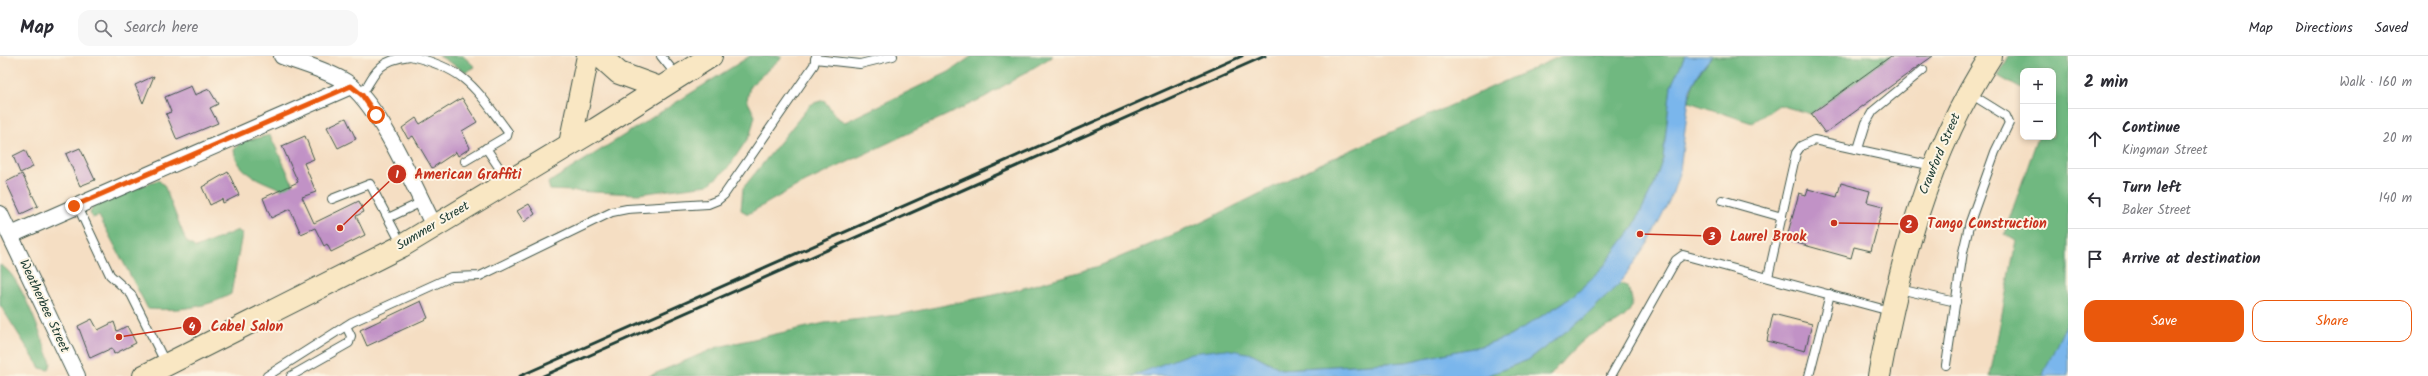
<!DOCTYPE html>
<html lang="en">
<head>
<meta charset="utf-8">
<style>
  :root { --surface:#fff; --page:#f7f7f7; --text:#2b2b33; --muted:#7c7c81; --line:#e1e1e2; --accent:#ea580c }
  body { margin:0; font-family:Kalam,sans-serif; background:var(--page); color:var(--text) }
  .controls { position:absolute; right:12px; top:12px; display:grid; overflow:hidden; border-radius:8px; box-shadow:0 2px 6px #0003 }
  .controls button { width:36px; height:36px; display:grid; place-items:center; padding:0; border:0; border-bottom:1px solid var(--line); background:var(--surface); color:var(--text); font:20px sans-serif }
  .stop { position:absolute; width:12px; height:12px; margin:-9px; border:3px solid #ea580c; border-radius:50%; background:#fff }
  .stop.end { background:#ea580c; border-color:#fff; box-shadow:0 1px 4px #0008 }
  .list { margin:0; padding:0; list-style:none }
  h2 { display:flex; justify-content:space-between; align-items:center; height:52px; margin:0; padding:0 16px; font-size:17px }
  h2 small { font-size:13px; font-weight:400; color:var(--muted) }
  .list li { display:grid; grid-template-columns:26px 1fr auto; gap:12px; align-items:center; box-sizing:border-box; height:60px; padding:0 16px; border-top:1px solid var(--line) }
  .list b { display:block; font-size:15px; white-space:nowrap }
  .list p { margin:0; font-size:13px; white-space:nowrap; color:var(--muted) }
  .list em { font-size:13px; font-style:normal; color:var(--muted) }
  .actions { display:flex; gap:8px; padding:12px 16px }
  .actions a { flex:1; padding:9px 0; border:1px solid var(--accent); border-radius:12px; text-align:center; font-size:14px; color:var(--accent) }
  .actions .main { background:var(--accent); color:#fff }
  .icon { flex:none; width:22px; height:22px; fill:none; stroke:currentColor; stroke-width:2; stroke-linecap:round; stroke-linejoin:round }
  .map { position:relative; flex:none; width:2068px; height:320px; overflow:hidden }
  header { display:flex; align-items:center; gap:24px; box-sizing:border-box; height:56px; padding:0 20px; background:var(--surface); border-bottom:1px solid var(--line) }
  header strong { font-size:19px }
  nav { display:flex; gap:22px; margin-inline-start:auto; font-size:14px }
  .search { width:280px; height:36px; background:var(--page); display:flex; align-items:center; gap:10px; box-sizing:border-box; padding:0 14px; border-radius:12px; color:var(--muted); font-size:15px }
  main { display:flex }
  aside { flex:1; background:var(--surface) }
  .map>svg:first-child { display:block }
  .forest { fill:#6fb880; stroke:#477a5a }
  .water { fill:#7ab6ec; stroke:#4c7a90 }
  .building { fill:#c192c6 }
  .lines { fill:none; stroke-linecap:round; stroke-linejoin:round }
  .lane-casing { stroke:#3f5549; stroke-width:10 }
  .street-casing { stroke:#3f5549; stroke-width:18 }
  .secondary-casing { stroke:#3f5549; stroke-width:24 }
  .lane { stroke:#fff; stroke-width:8 }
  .street { stroke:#fff; stroke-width:16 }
  .secondary { stroke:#f9e7c3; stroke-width:22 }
  .rail { stroke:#1f3d34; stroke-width:3 }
  .route { stroke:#ea580c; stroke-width:5 }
  .labels { text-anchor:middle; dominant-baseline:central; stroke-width:4; stroke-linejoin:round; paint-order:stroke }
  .street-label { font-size:13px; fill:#1f3d34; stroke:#fcf5e5 }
  .leader { fill:none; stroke:#c8321e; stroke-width:1.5 }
  .callout-dot { fill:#c8321e; stroke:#fcf5e5; stroke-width:1.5 }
  .mark-label { font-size:12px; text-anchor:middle; font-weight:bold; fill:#fff }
  .callout-label { font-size:14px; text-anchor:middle; font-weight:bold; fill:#c8321e; stroke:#fcf5e5; stroke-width:4; stroke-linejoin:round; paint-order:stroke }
</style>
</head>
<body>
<header>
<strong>Map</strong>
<div class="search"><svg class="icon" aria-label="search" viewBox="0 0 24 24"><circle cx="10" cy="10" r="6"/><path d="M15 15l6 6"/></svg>Search here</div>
<nav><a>Map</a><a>Directions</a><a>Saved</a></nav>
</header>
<main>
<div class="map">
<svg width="2068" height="320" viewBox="0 0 2068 320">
  <rect width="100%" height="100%" fill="#fcf5e5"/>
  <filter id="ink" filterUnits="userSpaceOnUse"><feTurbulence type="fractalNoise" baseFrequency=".025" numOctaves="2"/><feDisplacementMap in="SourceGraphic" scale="8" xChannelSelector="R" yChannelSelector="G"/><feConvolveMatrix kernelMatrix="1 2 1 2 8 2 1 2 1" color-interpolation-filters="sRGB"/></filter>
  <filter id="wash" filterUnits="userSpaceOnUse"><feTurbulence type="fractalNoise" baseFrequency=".012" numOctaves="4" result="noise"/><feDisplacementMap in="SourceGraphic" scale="16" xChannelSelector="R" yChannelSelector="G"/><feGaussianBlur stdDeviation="0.9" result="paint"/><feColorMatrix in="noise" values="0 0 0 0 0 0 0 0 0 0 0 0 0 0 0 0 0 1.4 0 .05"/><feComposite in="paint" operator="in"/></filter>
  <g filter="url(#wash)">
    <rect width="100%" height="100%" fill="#f5dec3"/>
    <g class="forest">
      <path d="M439 0H463L475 11 466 16Z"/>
      <path d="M750 0H781V2L750 30 747 44 755 60 750 79 728 112 708 129 638 138 550 134 548 127Z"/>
      <path d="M972 0H1053L985 41 795 131 748 158 741 154 743 132 811 48 824 44 836 61 845 66 949 16Z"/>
      <path d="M1561 0H1685L1671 30 1663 102 1654 129 1632 173 1600 215 1569 243 1510 280 1481 290 1406 306 1281 313 1253 298 1132 320H649L718 291 825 267 898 259 1013 235 1099 210 1194 170 1318 109Z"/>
      <path d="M1712 0H1891L1811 58 1779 49 1752 67 1689 46C1691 27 1701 14 1712 0Z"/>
      <path d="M2009 0H2068V264L2043 320H1990L2016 185 2004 178 2038 81H2053V15H2023V34L1998 20Z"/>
      <path d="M270 79 292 126 296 141C275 127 237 123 234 94L241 86Z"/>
      <path d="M158 124 164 129 186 185 196 192 238 174 242 178 231 238C206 252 176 255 148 253L99 160 92 162 90 157 95 146Z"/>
      <path d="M0 209C20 216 43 286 51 307L49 314 40 312 0 249Z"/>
      <path d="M1620 227 1627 230C1647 265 1601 269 1583 284 1571 294 1560 308 1549 320H1486L1528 304 1584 262Z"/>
    </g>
    <g class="water">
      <path d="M1685 0H1712L1700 15 1690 34 1680 114 1672 139 1648 187 1620 227 1584 262 1528 304 1486 320H1132L1191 297 1225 293 1253 298 1281 313 1406 306 1481 290 1510 280 1569 243 1600 215 1632 173 1654 129 1663 102 1671 30Z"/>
      <path d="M2068 264V320H2043L2044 316Z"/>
    </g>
    <g id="blocks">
      <g class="building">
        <path d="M1891 0H1933L1825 77 1811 58Z"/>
        <path d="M154 20 143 47 135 29Z"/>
        <path d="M191 30 195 39 209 33 218 48 210 52 218 67 177 84 166 58 171 56 165 41Z"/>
        <path d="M462 42 477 66 462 75 470 92 458 100 456 96 432 112 413 80 408 83 402 72 416 62 420 68Z"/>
        <path d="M346 62 356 83 338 92 327 71Z"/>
        <path d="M305 80 314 103 304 107 316 136 302 141 314 167 359 145 364 156 356 160 365 179 331 196 327 188 324 190 315 172 301 178 290 153 271 162 263 142 298 126 282 90Z"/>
        <path d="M80 92 95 124 80 130 66 98Z"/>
        <path d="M25 94 33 111 20 117 13 100Z"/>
        <path d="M228 116 239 139 223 147 222 143 210 149 202 131Z"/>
        <path d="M22 118 38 150 21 158 6 126Z"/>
        <path d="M1841 127 1870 135 1867 146 1883 150 1871 195 1854 191 1851 202 1786 184 1799 137 1806 139 1808 133 1837 141Z"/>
        <path d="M529 148 535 158 524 166 517 155Z"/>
        <path d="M421 245 428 262 367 290 360 274Z"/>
        <path d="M1773 258 1812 268 1805 295 1767 285Z"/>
        <path d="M92 263 98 274 114 266 117 275 127 270 136 287 114 298 112 292 90 302 78 270Z"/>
      </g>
    </g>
  </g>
  <g filter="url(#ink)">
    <use href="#blocks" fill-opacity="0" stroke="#3f5549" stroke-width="1"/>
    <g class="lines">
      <g class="lane-casing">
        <g id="lane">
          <path d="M410 0C467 13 475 32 508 76L507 80 465 105"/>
          <path d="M661 0 678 21"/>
          <path d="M815 3 860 8 893 0"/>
          <path d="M362 39C376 14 380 4 410 0"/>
          <path d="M486 92 508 125"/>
          <path d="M1858 93 1866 67 1873 55 1923 14"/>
          <path d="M332 143 370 128 402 189"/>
          <path d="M1722 144 1782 161"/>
          <path d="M77 149 110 219 131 238 166 308"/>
          <path d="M388 162 422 146"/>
          <path d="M1768 221 1796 97 1801 90 1814 84 1933 110"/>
          <path d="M1899 233 1956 246"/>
          <path d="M1946 309 1963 196 1970 166 1995 96 2009 67 2006 60 1969 37"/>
          <path d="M267 320 352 266 451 221 480 220 612 156 627 153 708 148 718 144 724 139 814 9 816 0"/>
          <path d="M291 320 349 287 351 280 346 270"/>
          <path d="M1611 320 1676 204 1683 199 1890 255"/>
          <path d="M1809 320 1830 238"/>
        </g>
      </g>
      <g class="street-casing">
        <g id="street">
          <path d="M282 0C303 8 327 14 346 26 380 48 415 133 434 170"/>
          <path d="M0 158 77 320"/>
          <path d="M11 179 351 30"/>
        </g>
      </g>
      <g class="secondary-casing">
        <g id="secondary">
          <path d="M600 0 619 17 660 32"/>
          <path d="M570 88 588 0"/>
          <path d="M144 320 402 190 596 73 711 0"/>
          <path d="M1879 320C1900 207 1927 98 1991 0"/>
        </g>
      </g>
      <use href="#lane" class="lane"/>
      <use href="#street" class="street"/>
      <use href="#secondary" class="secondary"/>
      <g class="rail">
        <path d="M520 320 1242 0"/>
        <path d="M543 320 1265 0"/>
      </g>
    </g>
  </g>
  <g class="lines" filter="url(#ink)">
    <path class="route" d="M74 150 351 30 362 39 376 59"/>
  </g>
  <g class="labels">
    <g class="street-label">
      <text transform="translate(1940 98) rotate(-67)">Crawford Street</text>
      <text transform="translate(433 170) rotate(-31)">Summer Street</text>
      <text transform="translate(44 250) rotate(65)">Weatherbee Street</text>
    </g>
  </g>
  <path class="leader" d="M340 172L397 118M1834 167L1909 168M1640 178L1712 180M119 281L192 270"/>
  <g class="callout-dot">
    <circle cx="340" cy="172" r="4"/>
    <circle cx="1834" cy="167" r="4"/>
    <circle cx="1640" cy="178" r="4"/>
    <circle cx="119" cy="281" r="4"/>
    <circle cx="397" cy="118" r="10"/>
    <circle cx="1909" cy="168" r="10"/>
    <circle cx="1712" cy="180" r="10"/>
    <circle cx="192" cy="270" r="10"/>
  </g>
  <g class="mark-label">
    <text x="397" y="122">1</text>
    <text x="1909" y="172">2</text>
    <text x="1712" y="184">3</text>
    <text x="192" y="274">4</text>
  </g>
  <g class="callout-label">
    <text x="468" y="123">American Graffiti</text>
    <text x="1987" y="172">Tango Construction</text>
    <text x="1768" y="185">Laurel Brook</text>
    <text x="247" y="275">Cabel Salon</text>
  </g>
</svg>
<div class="controls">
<button>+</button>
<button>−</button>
</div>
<div class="stop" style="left:376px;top:59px"></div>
<div class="stop end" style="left:74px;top:150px"></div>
</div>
<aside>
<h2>2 min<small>Walk · 160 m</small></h2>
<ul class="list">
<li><svg class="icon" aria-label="ahead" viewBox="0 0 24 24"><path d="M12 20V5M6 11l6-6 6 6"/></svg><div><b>Continue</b><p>Kingman Street</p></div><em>20 m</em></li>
<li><svg class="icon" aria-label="left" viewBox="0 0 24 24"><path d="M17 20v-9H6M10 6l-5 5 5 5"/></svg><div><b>Turn left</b><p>Baker Street</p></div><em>140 m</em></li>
<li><svg class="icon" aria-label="arrive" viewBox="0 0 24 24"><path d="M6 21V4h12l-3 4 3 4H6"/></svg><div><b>Arrive at destination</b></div></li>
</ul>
<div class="actions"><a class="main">Save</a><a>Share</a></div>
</aside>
</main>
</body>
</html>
